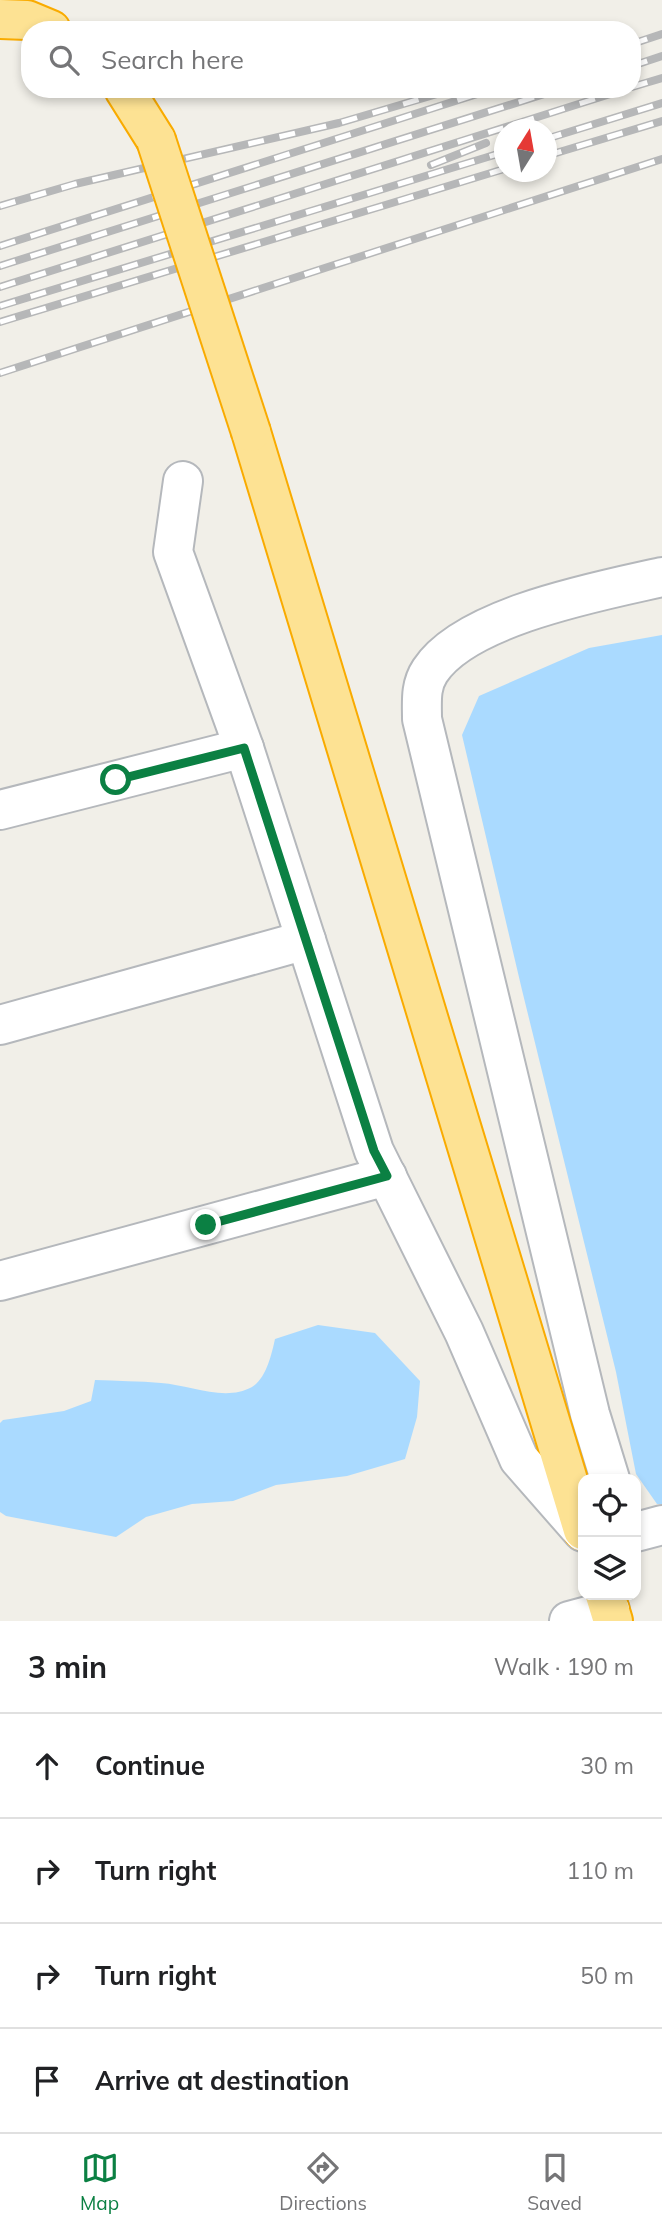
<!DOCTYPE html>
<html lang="en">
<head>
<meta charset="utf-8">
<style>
  :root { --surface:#fff; --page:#f2f2f2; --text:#202124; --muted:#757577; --line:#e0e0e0; --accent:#0b8043 }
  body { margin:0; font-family:Mulish,sans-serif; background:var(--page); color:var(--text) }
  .controls { position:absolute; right:21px; bottom:21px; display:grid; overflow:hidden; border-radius:14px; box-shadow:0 4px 10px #0003 }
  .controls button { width:63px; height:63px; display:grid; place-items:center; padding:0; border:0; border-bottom:2px solid var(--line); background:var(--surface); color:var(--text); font:35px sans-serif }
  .compass { position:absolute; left:494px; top:119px; width:63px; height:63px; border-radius:50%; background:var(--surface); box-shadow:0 4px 10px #0003; rotate:11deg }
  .stop { position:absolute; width:21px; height:21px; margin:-16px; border:5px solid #0b8043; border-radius:50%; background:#fff }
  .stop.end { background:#0b8043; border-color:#fff; box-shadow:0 2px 7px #0008 }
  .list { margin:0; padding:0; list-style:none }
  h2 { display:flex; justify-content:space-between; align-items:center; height:91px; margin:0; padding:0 28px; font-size:30px }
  h2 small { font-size:23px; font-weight:400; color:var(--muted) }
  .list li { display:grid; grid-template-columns:46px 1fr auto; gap:21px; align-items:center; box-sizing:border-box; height:105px; padding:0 28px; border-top:2px solid var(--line) }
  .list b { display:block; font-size:26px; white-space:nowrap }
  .list em { font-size:23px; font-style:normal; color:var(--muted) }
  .icon { flex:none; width:38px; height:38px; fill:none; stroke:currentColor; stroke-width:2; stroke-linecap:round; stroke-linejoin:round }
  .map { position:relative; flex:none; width:662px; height:1621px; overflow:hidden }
  .search { position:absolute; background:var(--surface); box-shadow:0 4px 10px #0003; left:21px; right:21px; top:21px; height:77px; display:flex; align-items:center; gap:18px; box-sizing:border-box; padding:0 24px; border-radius:28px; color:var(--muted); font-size:26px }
  .sheet { height:511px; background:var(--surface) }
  nav { display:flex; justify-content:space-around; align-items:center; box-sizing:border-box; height:98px; border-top:2px solid var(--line); background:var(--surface); font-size:19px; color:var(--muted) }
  nav a { display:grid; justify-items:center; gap:4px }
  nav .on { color:var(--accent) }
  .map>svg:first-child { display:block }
  .water { fill:#aadaff }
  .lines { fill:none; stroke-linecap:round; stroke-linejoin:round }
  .minor-casing { stroke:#b5b8bc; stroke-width:42 }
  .highway-casing { stroke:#f9ab00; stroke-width:42 }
  .minor { stroke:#fff; stroke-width:38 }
  .highway { stroke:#fde293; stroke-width:38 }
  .rail-casing { stroke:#b6b7b8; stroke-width:8 }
  .rail { stroke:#fff; stroke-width:5; stroke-dasharray:16; stroke-linecap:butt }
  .highway-bridge-casing { stroke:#f9ab00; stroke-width:42; stroke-linecap:butt }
  .highway-bridge { stroke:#fde293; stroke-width:38 }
  .route { stroke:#0b8043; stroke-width:9 }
</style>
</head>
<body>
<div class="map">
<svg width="662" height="1621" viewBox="0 0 662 1621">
  <rect width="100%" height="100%" fill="#f1efe8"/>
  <g class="water">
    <path d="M662 635V1504H657L636 1474 616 1372 522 990 462 735 479 696 589 648Z"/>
    <path d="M318 1325 375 1333 420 1381 417 1417 405 1459 347 1476 276 1485 233 1501 192 1504 146 1517 116 1537 6 1516 0 1512V1423L3 1420 64 1411 91 1401 95 1380C117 1381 139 1381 161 1383 190 1385 225 1402 252 1387 266 1379 272 1353 275 1339Z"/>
  </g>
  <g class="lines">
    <g class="minor-casing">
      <g id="minor">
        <path d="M183 481 173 552 244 748 374 1151 464 1332 519 1459 583 1532"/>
        <path d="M0 810 244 748"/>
        <path d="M0 1025 306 940"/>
        <path d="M0 1281 387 1176"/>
        <path d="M610 1479 590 1414 422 719C422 702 420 686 430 671 466 616 600 591 662 577"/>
        <path d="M636 1532 662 1525"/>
        <path d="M569 1621 610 1610"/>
      </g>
    </g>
    <g class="highway-casing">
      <g id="highway">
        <path d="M0 19 27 20 51 30"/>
        <path d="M124 89 156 140"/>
        <path d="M251 432 583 1530"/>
        <path d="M605 1595 613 1621"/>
      </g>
    </g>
    <use href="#minor" class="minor"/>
    <use href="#highway" class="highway"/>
    <g class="rail-casing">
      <g id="rail">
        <path d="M632 44 662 34"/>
        <path d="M632 66 662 56"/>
        <path d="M632 87 662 78"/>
        <path d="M546 139 662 103"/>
        <path d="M546 156 662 121"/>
        <path d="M431 165 486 143"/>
        <path d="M0 206 75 184 339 123 454 89"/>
        <path d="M0 246 493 89"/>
        <path d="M0 266 560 89"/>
        <path d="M0 287 626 89"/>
        <path d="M0 306 504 152"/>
        <path d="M0 322 504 169"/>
        <path d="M0 373 662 159"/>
      </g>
    </g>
    <use href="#rail" class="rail"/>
    <g class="highway-bridge-casing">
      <path id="highway-bridge" d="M156 140 251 432"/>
    </g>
    <use href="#highway-bridge" class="highway-bridge"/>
  </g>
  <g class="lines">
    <path class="route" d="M116 780 244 748 374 1151 387 1176 206 1225"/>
  </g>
</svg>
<div class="controls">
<button><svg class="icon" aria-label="locate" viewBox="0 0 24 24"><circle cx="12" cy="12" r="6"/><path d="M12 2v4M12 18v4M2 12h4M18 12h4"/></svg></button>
<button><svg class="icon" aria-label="layers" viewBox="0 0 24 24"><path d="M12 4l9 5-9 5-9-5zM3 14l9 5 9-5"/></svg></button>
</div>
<svg class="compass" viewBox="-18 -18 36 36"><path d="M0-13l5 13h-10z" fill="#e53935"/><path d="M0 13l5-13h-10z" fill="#757577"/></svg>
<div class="stop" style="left:116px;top:780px"></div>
<div class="stop end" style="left:206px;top:1225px"></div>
<div class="search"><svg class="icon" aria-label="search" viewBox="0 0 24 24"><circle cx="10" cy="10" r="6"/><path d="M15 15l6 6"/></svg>Search here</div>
</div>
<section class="sheet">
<h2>3 min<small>Walk · 190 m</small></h2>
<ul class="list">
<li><svg class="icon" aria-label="ahead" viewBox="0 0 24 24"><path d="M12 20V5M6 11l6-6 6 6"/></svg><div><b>Continue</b></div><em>30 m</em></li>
<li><svg class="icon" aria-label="right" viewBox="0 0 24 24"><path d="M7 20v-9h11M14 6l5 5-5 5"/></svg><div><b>Turn right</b></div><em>110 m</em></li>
<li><svg class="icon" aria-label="right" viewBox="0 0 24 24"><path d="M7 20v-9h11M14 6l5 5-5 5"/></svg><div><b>Turn right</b></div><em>50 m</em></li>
<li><svg class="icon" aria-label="arrive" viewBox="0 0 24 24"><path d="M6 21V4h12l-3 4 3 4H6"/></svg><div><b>Arrive at destination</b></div></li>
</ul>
</section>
<nav>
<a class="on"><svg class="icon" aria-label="map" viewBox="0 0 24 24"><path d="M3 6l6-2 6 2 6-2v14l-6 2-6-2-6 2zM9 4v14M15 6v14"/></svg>Map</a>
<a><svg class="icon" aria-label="directions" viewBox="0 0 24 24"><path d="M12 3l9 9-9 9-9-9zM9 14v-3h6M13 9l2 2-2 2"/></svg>Directions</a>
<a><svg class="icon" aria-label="saved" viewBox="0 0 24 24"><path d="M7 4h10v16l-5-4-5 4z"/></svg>Saved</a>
</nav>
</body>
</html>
